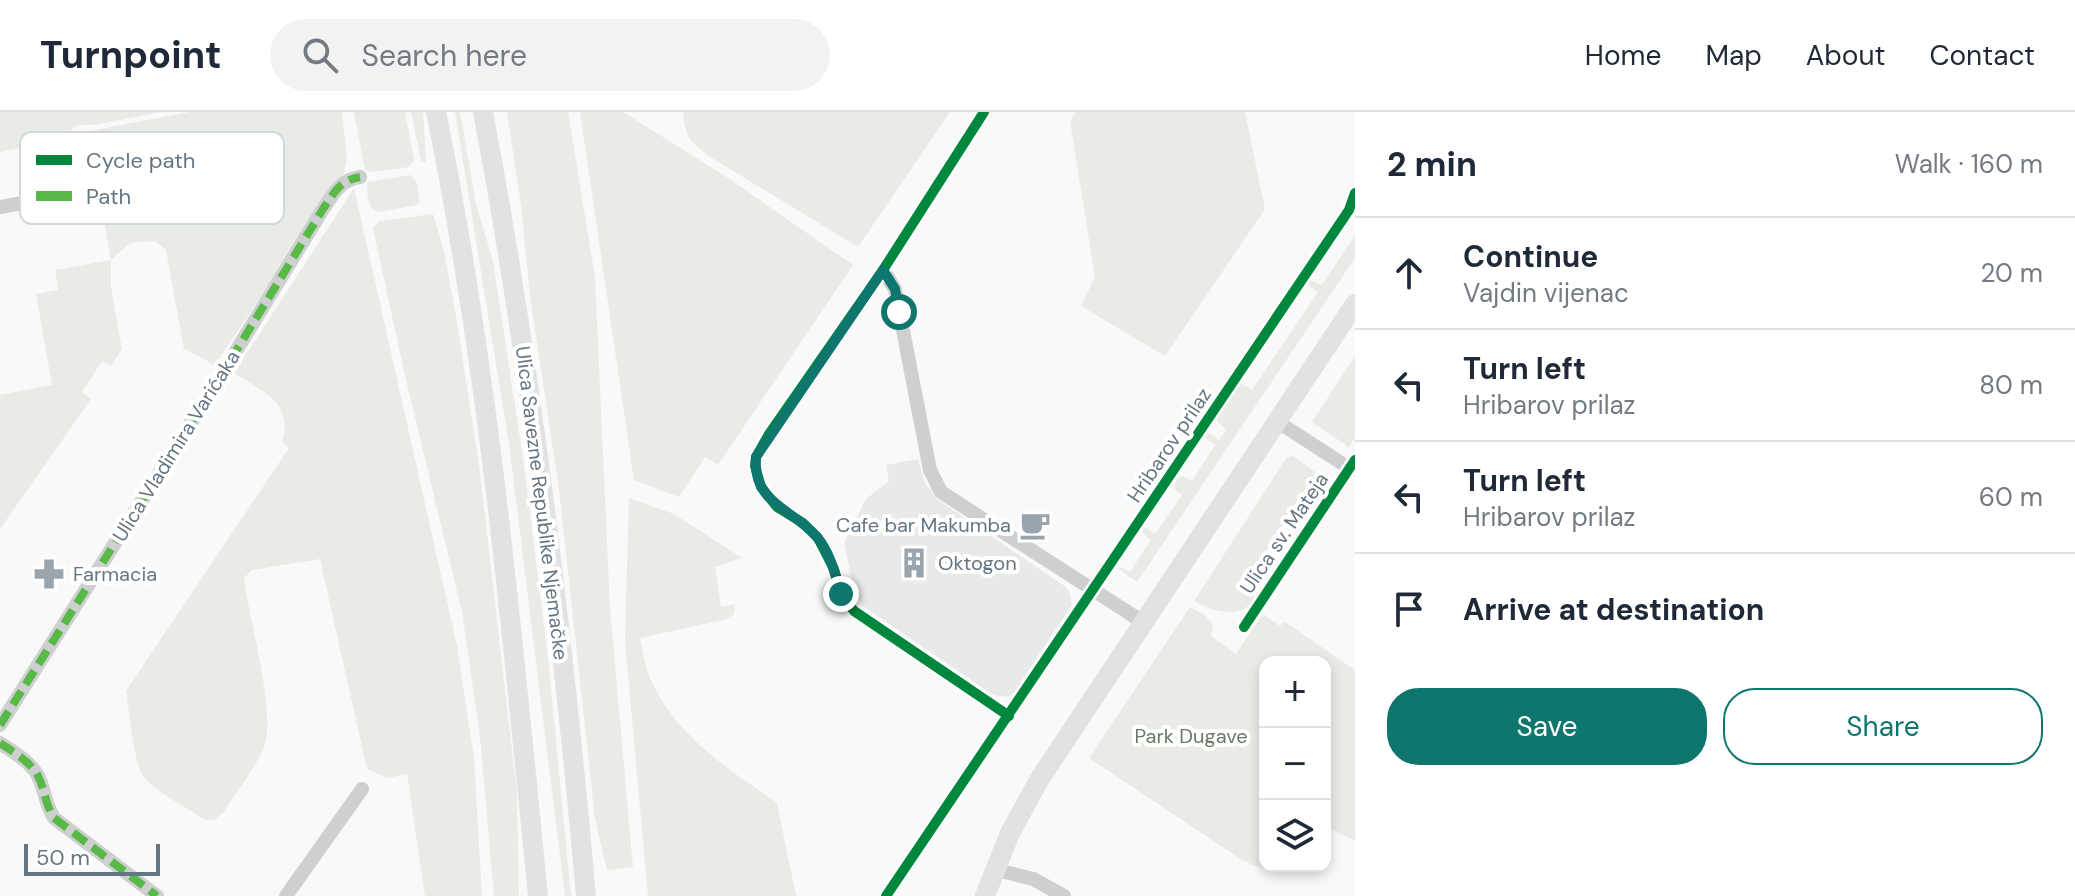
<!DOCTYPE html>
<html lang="en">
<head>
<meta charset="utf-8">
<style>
  :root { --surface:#fff; --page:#f2f2f3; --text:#1f2937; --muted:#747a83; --line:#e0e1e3; --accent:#0f766e }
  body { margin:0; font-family:"DM Sans",sans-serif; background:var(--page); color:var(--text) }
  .controls { position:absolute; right:24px; bottom:24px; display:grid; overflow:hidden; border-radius:16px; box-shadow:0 4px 12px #0003 }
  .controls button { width:72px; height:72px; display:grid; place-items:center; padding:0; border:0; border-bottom:2px solid var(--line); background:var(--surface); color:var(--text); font:40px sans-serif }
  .scale { position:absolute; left:24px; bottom:20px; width:136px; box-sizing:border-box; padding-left:8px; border:4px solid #657683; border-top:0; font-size:22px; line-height:28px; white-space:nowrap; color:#657683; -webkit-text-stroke:6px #fff; paint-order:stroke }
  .stop { position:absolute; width:24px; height:24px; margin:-18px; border:6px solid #0f766e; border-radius:50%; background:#fff }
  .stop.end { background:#0f766e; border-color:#fff; box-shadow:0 2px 8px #0008 }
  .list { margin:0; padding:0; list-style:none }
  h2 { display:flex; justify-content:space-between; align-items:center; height:104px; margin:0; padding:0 32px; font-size:34px }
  h2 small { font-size:26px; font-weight:400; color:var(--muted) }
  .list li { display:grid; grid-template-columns:52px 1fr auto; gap:24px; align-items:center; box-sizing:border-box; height:112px; padding:0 32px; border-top:2px solid var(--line) }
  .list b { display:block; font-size:30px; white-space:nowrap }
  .list p { margin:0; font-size:26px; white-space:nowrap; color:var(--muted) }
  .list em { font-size:26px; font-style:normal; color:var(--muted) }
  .actions { display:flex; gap:16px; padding:24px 32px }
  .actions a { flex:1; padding:18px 0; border:2px solid var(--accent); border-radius:32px; text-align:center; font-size:28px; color:var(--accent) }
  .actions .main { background:var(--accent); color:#fff }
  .icon { flex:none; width:44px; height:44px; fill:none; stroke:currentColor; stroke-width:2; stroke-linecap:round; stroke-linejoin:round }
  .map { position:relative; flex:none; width:1355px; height:784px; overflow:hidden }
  header { display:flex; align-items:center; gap:48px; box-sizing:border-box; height:112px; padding:0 40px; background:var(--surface); border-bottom:2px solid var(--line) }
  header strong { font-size:38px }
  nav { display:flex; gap:44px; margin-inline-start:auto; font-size:28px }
  .search { width:560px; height:72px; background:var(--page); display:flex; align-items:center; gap:20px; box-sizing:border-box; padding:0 28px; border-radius:44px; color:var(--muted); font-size:30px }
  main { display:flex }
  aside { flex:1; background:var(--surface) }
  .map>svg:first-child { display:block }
  .built { fill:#e8e9e9 }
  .green { fill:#e8ebe6 }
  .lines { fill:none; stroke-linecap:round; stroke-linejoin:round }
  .street { stroke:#cecfd0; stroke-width:14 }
  .secondary { stroke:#e1e2e2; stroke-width:20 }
  .quiet { stroke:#58b947; stroke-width:8; stroke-dasharray:16 8; stroke-linecap:butt }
  .cycleway-casing { stroke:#fff; stroke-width:15 }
  .cycleway { stroke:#00873e; stroke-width:10 }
  .route { stroke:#0f766e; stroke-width:10 }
  .labels { text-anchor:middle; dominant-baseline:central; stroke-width:8; stroke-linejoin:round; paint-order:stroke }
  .street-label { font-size:20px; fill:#657683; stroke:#fff }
  .poi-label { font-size:20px; fill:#657683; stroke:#fff; text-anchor:start }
  .park-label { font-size:20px; fill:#687a64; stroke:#fff }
  .key { fill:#fff; stroke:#d1d6da; stroke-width:2 }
  .key-label { font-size:22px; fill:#657683 }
</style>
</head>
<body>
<header>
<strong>Turnpoint</strong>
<div class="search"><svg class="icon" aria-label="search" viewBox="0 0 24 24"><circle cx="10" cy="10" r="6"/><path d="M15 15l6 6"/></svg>Search here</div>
<nav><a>Home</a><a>Map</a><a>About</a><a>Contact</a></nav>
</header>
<main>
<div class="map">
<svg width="1355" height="784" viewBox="0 0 1355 784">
  <rect width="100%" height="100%" fill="#f9f9f9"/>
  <path class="built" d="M918 347 925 371 937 387 1066 475 1070 481 1072 493 1066 502 1013 582 1007 585 993 583 863 494 855 483 844 431 866 387 889 369 886 353Z"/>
  <g class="green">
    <path d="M0 0H161L94 13H77L59 28 0 40Z"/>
    <path d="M190 0H342L347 48 344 60 215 253 184 237 166 138 155 129 130 131 111 148V175L122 237 111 254 102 249 82 280 91 287 0 417V283L52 273 36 182 58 178 55 158 111 148 89 19Z"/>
    <path d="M354 0H405L414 48 409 55 372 60 365 58Z"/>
    <path d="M411 0H423L426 50 421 49Z"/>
    <path d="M455 0H460L476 92 493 149 524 353 548 546 571 784H565L509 332Z"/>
    <path d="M507 0H568L595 165 610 496 633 755 607 758 595 707 559 377 530 184 521 93Z"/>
    <path d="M580 0H623L725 64 853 153 718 353 705 345 679 385 634 368Z"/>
    <path d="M683 0H950L858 135 707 43C689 28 685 24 683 0Z"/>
    <path d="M1076 0H1245L1265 97 1165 244 1081 194 1095 165 1070 9Z"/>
    <path d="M411 63 417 71 420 90 417 93 378 100C367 97 366 80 368 70Z"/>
    <path d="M354 76 457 534 474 646 482 784H425L407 662 388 666 367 657 320 447 252 458 244 466C249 506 275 597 265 632 260 650 234 683 223 701L214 708H205C188 696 155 680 143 664 134 651 129 597 126 579L289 336 282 330C294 290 262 279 234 261Z"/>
    <path d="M433 102 444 139 457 210 480 360 517 682 519 784H494L480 625 462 500 406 268 373 116 379 109Z"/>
    <path d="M1355 123V146L1137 470 1117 456H1122L1130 460 1151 428 1143 421 1142 417 1147 416 1155 422 1182 383 1174 377 1176 367 1182 364 1192 369 1215 333 1206 326 1205 322 1209 321 1219 328 1226 318 1215 307 1239 270 1252 278 1318 180 1308 173 1309 168 1322 173Z"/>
    <path d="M1355 244V325L1349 335 1312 310Z"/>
    <path d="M1293 344 1315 360 1320 375 1305 397 1296 392 1250 465 1261 473C1257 480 1252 491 1246 496 1231 505 1207 497 1194 489L1287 345Z"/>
    <path d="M629 386 674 402 742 446 715 455 721 495 735 492 734 502 727 507 640 526C643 540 645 555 651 568 677 625 727 656 777 691L796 784H648L625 529Z"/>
    <path d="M1190 495 1205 503 1213 513 1211 524 1236 542 1263 502 1280 514 1285 510 1355 558V729L1325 714V550H1265V754H1280C1265 761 1253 753 1239 746L1089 646Z"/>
  </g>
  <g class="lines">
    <g class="street">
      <path d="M984 0 883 158 769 322 756 345 755 354 761 375 777 395 803 411 818 426 834 457 841 482 854 499 1009 604"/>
      <path d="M0 95 70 82"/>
      <path d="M883 158 895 177 930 358 941 380 1143 510"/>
      <path d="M1278 310 1349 356"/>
      <path d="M1244 515 1355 348"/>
      <path d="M0 613 225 257 323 97C334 81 340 68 360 65"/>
      <path d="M0 631C13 640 31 650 38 664 45 678 45 692 54 706L157 784"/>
      <path d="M997 758 1033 767 1064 784"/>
      <path d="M286 784 362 677"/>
      <path d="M886 784 1349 98 1355 81"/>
    </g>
    <g class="secondary">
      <path d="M436 0C489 258 512 522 538 784"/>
      <path d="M483 0C532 259 563 522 586 784"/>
      <path d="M985 784 1010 721 1039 668 1355 192"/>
    </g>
    <g class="quiet">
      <path d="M0 613 225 257 323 97C334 81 340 68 360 65"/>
      <path d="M0 631C13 640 31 650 38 664 45 678 45 692 54 706L157 784"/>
    </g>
    <g class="cycleway-casing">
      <g id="cycleway">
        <path d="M984 0 883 158 769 322 756 345 755 354 761 375 777 395 803 411 818 426 834 457 841 482 854 499 1009 604"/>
        <path d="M1244 515 1355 348"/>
        <path d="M886 784 1349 98 1355 81"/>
      </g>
    </g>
    <use href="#cycleway" class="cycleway"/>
  </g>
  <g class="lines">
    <path class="route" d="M841 482C835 462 830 440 817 425 793 397 752 391 756 345L883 158 895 177 899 200"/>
  </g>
  <defs>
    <g id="cafe-bare" transform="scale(2.4)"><path d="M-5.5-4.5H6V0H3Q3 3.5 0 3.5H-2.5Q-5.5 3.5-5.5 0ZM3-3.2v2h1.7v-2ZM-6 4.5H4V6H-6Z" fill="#99a4ac" stroke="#fff" stroke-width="2.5" paint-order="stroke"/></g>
    <g id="building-bare" transform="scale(2.4)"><path d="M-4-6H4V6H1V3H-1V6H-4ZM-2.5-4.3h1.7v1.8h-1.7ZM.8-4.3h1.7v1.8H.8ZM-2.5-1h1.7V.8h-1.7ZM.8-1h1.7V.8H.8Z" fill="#99a4ac" stroke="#fff" stroke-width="2.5" paint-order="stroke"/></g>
    <g id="pharmacy-bare" transform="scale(2.4)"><path d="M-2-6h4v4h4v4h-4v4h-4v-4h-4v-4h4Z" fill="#99a4ac" stroke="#fff" stroke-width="2.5" paint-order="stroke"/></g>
  </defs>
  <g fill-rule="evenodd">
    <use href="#cafe-bare" x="1035" y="413"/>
    <use href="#building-bare" x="914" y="451"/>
    <use href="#pharmacy-bare" x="49" y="462"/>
  </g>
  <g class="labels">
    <g class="street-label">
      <text transform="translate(1169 333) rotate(-56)">Hribarov prilaz</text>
      <text transform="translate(176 334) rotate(-58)">Ulica Vladimira Varićaka</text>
      <text transform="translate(542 391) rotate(83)">Ulica Savezne Republike Njemačke</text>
      <text transform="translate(1284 421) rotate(-56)">Ulica sv. Mateja</text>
    </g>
    <g class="poi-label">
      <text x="1011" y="413" text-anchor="end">Cafe bar Makumba</text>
      <text x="938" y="451">Oktogon</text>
      <text x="73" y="462">Farmacia</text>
    </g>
    <g class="park-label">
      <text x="1191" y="624">Park Dugave</text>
    </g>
  </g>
  <rect x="20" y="20" width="264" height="92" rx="12" class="key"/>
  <rect x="36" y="43" width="36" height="10" fill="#00873e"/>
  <rect x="36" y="79" width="36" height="10" fill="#58b947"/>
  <g class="key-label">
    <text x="86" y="56">Cycle path</text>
    <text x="86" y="92">Path</text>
  </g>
</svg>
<div class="controls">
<button>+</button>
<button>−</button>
<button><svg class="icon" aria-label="layers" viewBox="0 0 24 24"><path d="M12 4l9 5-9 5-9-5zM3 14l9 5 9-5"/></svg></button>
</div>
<div class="scale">50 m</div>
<div class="stop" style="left:899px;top:200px"></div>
<div class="stop end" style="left:841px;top:482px"></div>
</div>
<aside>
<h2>2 min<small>Walk · 160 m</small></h2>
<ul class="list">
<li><svg class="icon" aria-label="ahead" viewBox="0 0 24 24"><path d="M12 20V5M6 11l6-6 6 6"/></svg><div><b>Continue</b><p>Vajdin vijenac</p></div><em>20 m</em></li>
<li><svg class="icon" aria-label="left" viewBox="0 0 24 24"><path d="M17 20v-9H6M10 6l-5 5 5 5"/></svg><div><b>Turn left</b><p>Hribarov prilaz</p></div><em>80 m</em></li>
<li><svg class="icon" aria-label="left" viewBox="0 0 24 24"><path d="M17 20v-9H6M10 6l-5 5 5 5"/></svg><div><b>Turn left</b><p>Hribarov prilaz</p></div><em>60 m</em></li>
<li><svg class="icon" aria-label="arrive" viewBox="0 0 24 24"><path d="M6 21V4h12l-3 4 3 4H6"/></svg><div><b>Arrive at destination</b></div></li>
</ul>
<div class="actions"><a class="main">Save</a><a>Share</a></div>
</aside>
</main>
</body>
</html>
